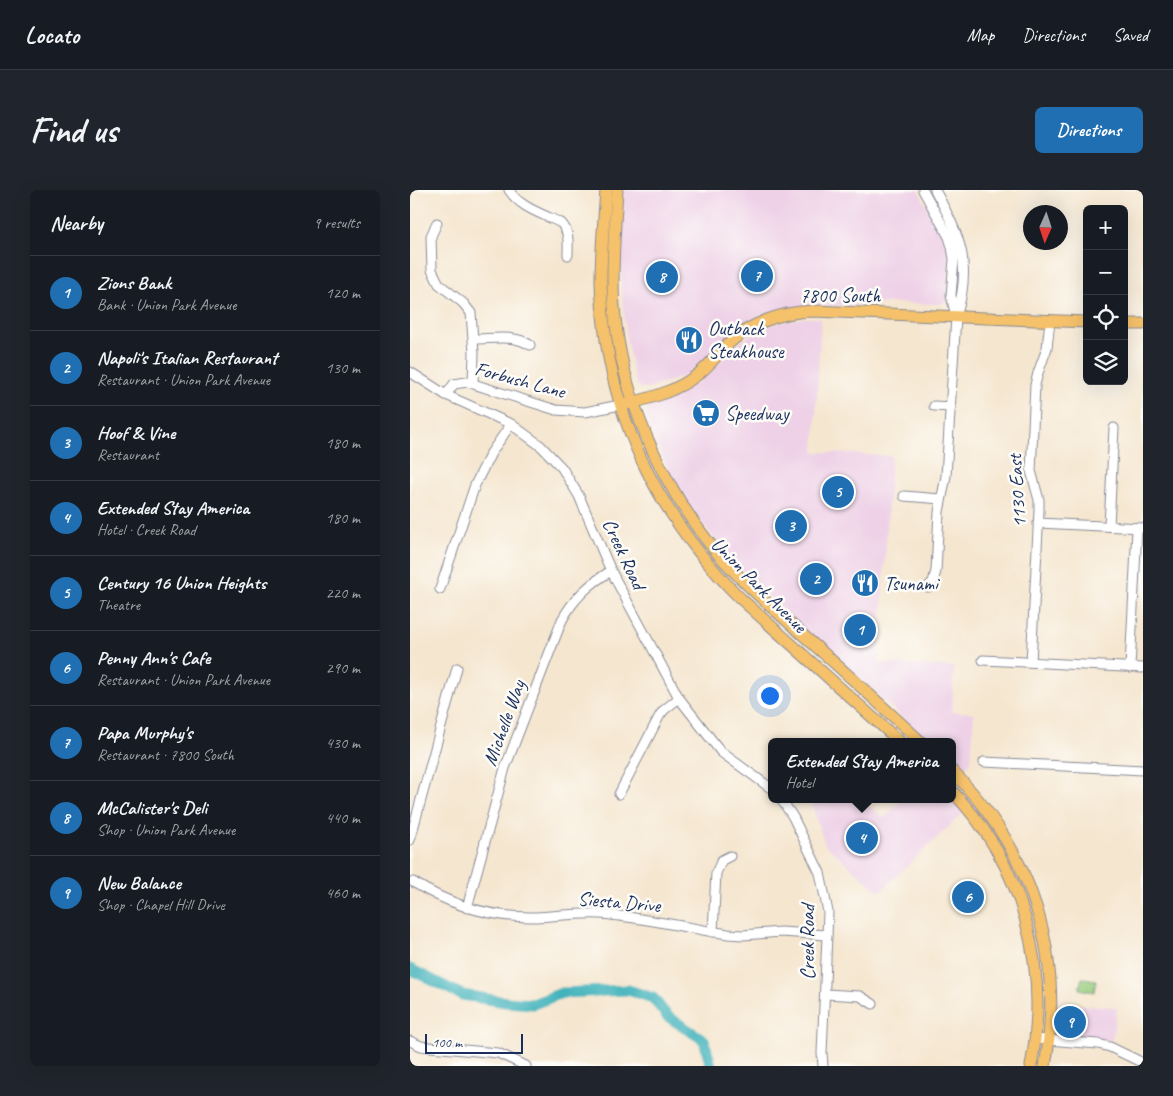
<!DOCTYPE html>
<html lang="en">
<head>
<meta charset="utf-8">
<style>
  :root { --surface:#171b24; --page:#20242c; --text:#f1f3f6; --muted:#9ea1a6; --line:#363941; --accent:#1f6fb2 }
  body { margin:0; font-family:Caveat,sans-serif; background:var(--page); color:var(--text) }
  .controls { position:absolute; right:15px; top:15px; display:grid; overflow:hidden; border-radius:8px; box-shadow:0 5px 20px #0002 }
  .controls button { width:45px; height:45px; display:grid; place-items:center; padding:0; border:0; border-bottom:1px solid var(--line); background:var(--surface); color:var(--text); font:25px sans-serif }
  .compass { position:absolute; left:613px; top:15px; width:45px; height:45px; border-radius:50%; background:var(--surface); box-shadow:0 5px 20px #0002; rotate:183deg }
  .scale { position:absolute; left:15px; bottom:12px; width:98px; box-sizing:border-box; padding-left:5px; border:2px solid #1b2f5e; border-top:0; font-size:14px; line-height:18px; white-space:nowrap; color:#1b2f5e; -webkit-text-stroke:4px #fdfcf7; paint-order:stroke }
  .you { position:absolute; left:359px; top:505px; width:18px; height:18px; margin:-12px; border:4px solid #fff; border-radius:50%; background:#1a73e8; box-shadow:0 0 0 8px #1a73e833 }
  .badge { display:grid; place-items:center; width:32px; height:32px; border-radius:50%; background:var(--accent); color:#fff; font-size:16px; font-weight:700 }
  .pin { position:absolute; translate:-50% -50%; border:2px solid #fff; box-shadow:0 1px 5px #0006 }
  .popup { position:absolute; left:358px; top:548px; width:188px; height:65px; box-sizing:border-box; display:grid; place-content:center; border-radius:8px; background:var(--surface); filter:drop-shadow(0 1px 4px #0005); font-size:16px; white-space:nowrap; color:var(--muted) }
  .popup b { font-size:19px; color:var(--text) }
  .popup::after { content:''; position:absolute; left:50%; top:100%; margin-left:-10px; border:10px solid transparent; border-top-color:var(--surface) }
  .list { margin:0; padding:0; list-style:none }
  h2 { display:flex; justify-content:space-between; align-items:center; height:65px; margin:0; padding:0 20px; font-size:21px }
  h2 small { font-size:16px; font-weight:400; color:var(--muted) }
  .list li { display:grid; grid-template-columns:32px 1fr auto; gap:15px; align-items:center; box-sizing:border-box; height:75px; padding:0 20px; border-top:1px solid var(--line) }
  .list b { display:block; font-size:19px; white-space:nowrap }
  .list p { margin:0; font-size:16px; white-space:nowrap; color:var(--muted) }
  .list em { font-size:16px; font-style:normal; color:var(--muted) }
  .icon { flex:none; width:28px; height:28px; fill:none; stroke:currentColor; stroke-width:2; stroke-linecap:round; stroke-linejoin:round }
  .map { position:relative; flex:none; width:733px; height:876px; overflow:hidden; border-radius:8px }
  header { display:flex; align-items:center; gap:30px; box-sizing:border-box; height:70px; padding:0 25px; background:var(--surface); border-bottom:1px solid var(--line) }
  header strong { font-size:24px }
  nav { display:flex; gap:28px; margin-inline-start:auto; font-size:18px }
  .intro { display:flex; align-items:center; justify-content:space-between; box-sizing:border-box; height:120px; padding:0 30px }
  h1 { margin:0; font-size:35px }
  .button { padding:12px 22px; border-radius:8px; background:var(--accent); color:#fff; font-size:18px; font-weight:700 }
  main { display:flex; gap:30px; padding:0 30px }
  aside { flex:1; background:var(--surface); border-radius:8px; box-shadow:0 5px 20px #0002 }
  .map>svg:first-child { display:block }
  .built { fill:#eed0e7 }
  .green { fill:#99cd7d; stroke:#5a7e6e }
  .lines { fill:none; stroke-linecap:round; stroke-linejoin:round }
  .river { stroke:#43b3bc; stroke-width:11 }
  .minor-casing { stroke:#888a96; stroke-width:11 }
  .major-casing { stroke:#888a96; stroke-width:13 }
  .minor { stroke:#fff; stroke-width:9 }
  .major { stroke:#f5c16b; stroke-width:11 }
  .labels { text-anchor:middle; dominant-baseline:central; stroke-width:5; stroke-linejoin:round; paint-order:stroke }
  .street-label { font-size:20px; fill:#1b2f5e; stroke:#fdfcf7 }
  .poi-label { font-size:20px; fill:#1b2f5e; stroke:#fdfcf7; text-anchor:start }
</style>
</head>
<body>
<header>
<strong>Locato</strong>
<nav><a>Map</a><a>Directions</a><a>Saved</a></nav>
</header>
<div class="intro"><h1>Find us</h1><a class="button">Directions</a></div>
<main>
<aside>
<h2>Nearby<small>9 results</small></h2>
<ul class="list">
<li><span class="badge">1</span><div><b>Zions Bank</b><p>Bank · Union Park Avenue</p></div><em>120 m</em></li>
<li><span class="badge">2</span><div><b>Napoli's Italian Restaurant</b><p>Restaurant · Union Park Avenue</p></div><em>130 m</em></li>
<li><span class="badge">3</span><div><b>Hoof &amp; Vine</b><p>Restaurant</p></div><em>180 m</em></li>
<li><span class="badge">4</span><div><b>Extended Stay America</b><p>Hotel · Creek Road</p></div><em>180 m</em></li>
<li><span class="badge">5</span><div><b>Century 16 Union Heights</b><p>Theatre</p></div><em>220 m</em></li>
<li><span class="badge">6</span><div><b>Penny Ann's Cafe</b><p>Restaurant · Union Park Avenue</p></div><em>290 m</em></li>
<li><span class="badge">7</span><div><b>Papa Murphy's</b><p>Restaurant · 7800 South</p></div><em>430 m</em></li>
<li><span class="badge">8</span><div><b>McCalister's Deli</b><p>Shop · Union Park Avenue</p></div><em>440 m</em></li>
<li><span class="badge">9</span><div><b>New Balance</b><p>Shop · Chapel Hill Drive</p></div><em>460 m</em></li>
</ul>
</aside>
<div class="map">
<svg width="733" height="876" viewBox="0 0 733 876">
  <rect width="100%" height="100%" fill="#fdfcf7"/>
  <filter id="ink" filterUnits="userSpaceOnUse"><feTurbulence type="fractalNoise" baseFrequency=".02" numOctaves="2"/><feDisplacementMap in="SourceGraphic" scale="10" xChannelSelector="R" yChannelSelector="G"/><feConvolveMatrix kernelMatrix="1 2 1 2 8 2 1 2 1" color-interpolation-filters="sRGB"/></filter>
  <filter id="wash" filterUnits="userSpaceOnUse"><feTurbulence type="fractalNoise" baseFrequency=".0096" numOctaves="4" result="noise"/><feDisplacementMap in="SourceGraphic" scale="20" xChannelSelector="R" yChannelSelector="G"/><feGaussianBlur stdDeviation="1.12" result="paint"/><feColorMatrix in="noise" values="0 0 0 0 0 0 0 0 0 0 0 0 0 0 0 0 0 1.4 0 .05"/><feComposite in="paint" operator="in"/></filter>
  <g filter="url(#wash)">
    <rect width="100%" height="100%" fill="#f5e6cf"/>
    <g class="built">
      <path d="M214 0H508L536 50 539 70 538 107 535 112 530 114 477 113 441 116 396 115 365 120 346 127 318 145 285 178 274 186 238 199 230 198 225 191 217 153 211 95Z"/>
      <path d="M394 128H411L404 262 481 266 469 473 544 477 542 522 564 523 561 572 551 581 542 573V552H519L347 396 310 357 275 309 253 268 236 229V223L240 215 260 208 288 193 303 180 326 156 342 144 365 134Z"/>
      <path d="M403 609H451L474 628 493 609H542L554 622 470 702 415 655 401 612Z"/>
      <path d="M647 814 707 817 702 851 650 844 647 840Z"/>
    </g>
    <path class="green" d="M672 788 686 790 684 802 669 799Z"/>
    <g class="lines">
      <path class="river" d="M0 779 52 805 96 812 123 814 152 803 218 800 243 808 257 826 294 850 301 876"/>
    </g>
  </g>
  <g filter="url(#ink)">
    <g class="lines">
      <g class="minor-casing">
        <g id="minor">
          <path d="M99 0C110 18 133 24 151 33 160 42 158 53 158 65"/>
          <path d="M513 0 539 47 542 57 544 69 541 106 546 126"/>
          <path d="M27 33 21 46 22 80 29 94 53 113 61 123 64 163 63 193"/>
          <path d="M64 149C82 149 104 144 120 155"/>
          <path d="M0 182 36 205 101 234 131 256 152 278 169 306 201 381 269 508 311 562 362 599"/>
          <path d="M36 205 44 194 57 192 146 220 175 222 210 215"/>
          <path d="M524 216 541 217"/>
          <path d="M494 306 531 309"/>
          <path d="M628 333 733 338"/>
          <path d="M699 336 704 238"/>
          <path d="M518 397 523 392 526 381 529 322 536 286 546 127C563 73 550 47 525 0"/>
          <path d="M30 399 65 295 81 263 101 234"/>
          <path d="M573 470 733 478"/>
          <path d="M621 472 629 321V310L621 281 625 195 628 183 637 158 640 130"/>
          <path d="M720 478 727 338"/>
          <path d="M574 572 733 580"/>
          <path d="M209 604 250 525 254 520 269 508"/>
          <path d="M371 609 383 627 410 683 418 722 412 863 413 876"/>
          <path d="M0 650 47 478"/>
          <path d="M3 692C40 715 81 728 126 727 147 726 168 723 190 724 233 727 275 738 318 744L333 745 371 742 417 745"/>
          <path d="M57 718 95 578 152 430C164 408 179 394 201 381"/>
          <path d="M303 742 306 683 312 670 320 666"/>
          <path d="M415 804 450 806 463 814"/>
          <path d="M625 849 688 854 700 857 733 873"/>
          <path d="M0 851 11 856 20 857 88 863 116 876"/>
        </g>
      </g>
      <g class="major-casing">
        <g id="major">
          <path d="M196 0C194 30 191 61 191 91 194 215 243 321 330 408L490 552"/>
          <path d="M207 0C205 38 201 79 204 117 211 206 251 296 308 364 334 394 364 419 393 445 433 480 472 516 511 552"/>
          <path d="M714 134H733"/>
          <path d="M217 214C241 208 267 201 287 185 298 177 307 165 317 155 340 133 371 122 403 121L677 132"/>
          <path d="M542 581C622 661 655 764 635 876"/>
          <path d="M542 601C613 674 640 777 621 876"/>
        </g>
      </g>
      <use href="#minor" class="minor"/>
      <use href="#major" class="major"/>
    </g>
  </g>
  <defs>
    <g id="restaurant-disc" transform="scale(1.4375)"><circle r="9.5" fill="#1f6fb2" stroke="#fdfcf7"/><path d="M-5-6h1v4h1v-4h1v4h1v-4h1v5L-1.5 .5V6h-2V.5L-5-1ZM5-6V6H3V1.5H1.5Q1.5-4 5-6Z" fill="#fff"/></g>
    <g id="supermarket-disc" transform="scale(1.4375)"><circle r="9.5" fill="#1f6fb2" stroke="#fdfcf7"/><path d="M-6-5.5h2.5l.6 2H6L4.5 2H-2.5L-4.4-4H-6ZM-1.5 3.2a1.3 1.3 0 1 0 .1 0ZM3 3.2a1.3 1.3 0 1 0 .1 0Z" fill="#fff"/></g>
  </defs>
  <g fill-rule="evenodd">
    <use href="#restaurant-disc" x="279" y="150"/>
    <use href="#supermarket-disc" x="296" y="223"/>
    <use href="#restaurant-disc" x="455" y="393"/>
  </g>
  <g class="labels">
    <g class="street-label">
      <text x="430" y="105">7800 South</text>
      <text transform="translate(110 190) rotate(15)">Forbush Lane</text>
      <text transform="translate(607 301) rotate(-94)">1130 East</text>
      <text transform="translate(214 364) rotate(65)">Creek Road</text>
      <text transform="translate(349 395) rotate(45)">Union Park Avenue</text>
      <text transform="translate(94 533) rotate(-70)">Michelle Way</text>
      <text transform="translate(209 712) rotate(5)">Siesta Drive</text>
      <text transform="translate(397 752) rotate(-90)">Creek Road</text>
    </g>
    <g class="poi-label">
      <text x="298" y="138">Outback<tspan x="298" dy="23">Steakhouse</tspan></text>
      <text x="315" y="223">Speedway</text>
      <text x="474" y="393">Tsunami</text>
    </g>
  </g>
</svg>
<div class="controls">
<button>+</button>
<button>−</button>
<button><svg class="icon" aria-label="locate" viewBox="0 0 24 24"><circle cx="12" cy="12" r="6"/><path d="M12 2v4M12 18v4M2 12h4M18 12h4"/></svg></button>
<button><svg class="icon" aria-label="layers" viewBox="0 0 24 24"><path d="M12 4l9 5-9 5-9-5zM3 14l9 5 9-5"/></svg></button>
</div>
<svg class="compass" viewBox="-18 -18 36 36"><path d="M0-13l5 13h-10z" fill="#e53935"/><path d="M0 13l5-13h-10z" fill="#9ea1a6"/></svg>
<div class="scale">100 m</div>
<div class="you"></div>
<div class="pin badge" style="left:450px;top:440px">1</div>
<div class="pin badge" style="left:406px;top:389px">2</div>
<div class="pin badge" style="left:381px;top:336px">3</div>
<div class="pin badge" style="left:452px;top:648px">4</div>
<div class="popup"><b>Extended Stay America</b>Hotel</div>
<div class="pin badge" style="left:428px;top:302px">5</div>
<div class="pin badge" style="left:558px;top:707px">6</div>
<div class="pin badge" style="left:347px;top:86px">7</div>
<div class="pin badge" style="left:252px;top:87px">8</div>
<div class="pin badge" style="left:660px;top:832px">9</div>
</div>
</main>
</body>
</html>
